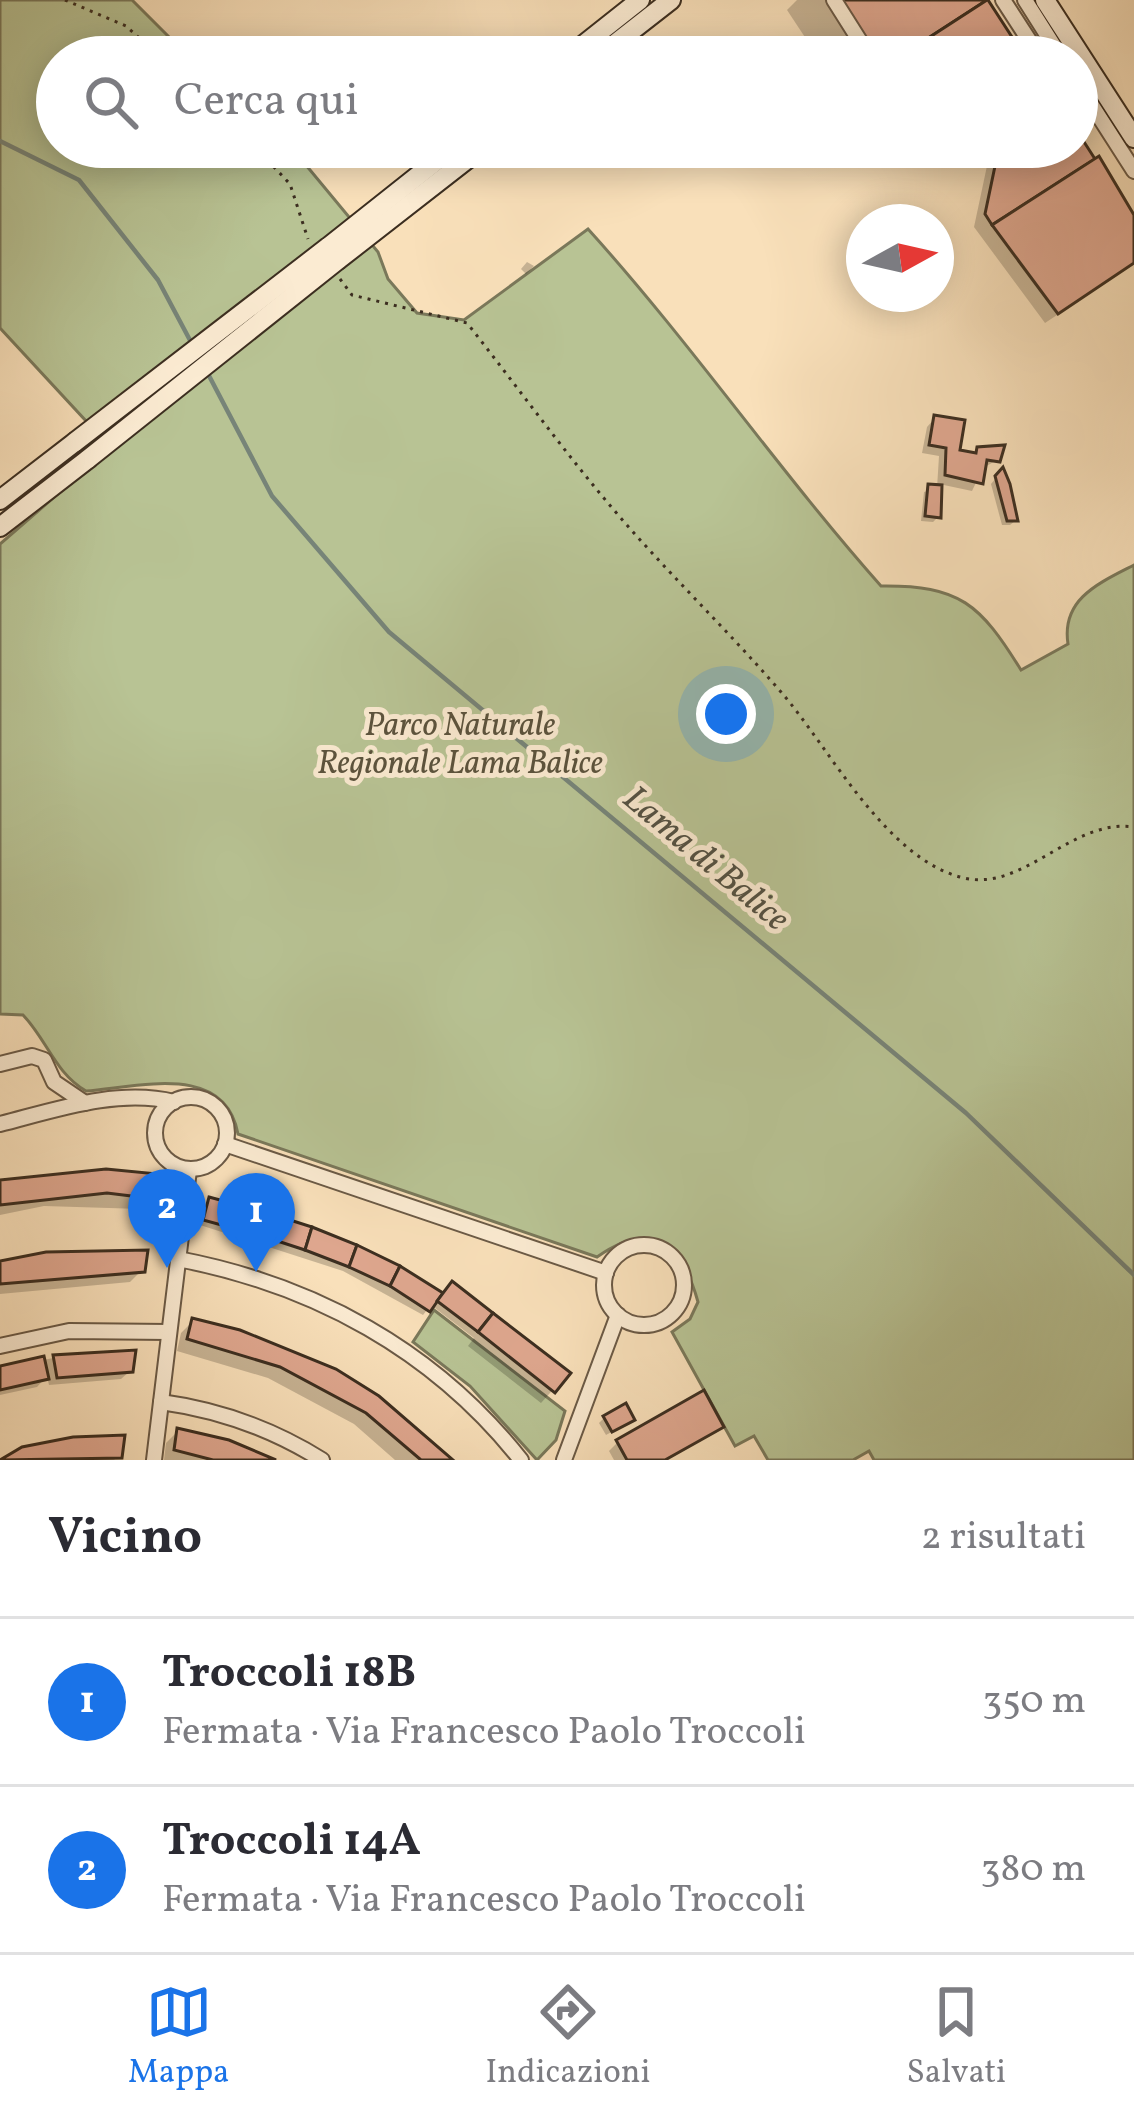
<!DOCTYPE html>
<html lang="it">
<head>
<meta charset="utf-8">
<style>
  :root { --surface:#fff; --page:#f7f7f7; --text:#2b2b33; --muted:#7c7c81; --line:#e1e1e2; --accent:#1a73e8 }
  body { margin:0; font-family:Vollkorn,serif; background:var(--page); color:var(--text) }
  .compass { position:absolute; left:846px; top:204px; width:108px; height:108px; border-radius:50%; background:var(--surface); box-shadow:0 6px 30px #0003; rotate:82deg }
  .you { position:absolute; left:726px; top:714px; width:42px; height:42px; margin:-30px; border:9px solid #fff; border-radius:50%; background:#1a73e8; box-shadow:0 0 0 18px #1a73e833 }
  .badge { display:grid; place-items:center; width:78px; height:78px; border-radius:50%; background:var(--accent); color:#fff; font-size:39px; font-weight:700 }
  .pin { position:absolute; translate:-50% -99px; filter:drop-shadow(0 3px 6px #0008) }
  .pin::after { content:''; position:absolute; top:63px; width:42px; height:36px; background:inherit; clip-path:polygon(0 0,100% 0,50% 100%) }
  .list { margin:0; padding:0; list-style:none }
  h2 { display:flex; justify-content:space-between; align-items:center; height:156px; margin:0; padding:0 48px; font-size:51px }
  h2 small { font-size:39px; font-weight:400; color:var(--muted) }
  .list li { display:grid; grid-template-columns:78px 1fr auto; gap:36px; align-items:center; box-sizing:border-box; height:168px; padding:0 48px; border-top:3px solid var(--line) }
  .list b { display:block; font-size:45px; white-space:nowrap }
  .list p { margin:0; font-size:39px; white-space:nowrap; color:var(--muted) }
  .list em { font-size:39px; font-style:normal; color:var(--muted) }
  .icon { flex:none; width:66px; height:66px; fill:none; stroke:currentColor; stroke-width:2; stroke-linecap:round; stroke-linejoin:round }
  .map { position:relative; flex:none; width:1134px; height:1460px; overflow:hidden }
  .search { position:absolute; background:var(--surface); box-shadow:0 6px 30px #0003; left:36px; right:36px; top:36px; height:132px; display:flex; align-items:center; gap:30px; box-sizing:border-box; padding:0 42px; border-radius:66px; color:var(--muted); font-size:45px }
  .sheet { height:492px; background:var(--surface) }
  nav { display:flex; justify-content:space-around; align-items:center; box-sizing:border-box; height:168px; border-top:3px solid var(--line); background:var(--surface); font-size:33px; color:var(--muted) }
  nav a { display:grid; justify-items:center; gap:6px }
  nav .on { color:var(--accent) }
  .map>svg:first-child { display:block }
  .green { fill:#b8c394; stroke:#7a785a; stroke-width:3 }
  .shadow { fill:#0003 }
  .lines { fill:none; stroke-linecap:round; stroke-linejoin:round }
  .stream { stroke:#778478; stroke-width:4.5 }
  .building { fill:#dfa78f; stroke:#3c2e20; stroke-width:3 }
  .street-casing { stroke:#6b5a46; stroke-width:18 }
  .secondary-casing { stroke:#3c2e20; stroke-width:22 }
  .path { stroke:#3c2e20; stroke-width:3; stroke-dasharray:3 6; stroke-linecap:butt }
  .street { stroke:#fbebd2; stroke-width:14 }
  .secondary { stroke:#fbebd2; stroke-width:18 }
  .secondary-bridge-casing { stroke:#3c2e20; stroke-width:22; stroke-linecap:butt }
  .secondary-bridge { stroke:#fbebd2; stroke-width:18 }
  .labels { text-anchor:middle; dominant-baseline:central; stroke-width:10; stroke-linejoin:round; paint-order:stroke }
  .park-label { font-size:33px; font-style:italic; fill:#5b533d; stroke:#fbebd2 }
  .water-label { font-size:36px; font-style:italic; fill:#545244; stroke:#fbebd2 }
</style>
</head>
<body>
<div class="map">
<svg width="1134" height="1460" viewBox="0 0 1134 1460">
  <rect width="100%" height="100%" fill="#f9e0ba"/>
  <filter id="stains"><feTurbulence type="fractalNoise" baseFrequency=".00167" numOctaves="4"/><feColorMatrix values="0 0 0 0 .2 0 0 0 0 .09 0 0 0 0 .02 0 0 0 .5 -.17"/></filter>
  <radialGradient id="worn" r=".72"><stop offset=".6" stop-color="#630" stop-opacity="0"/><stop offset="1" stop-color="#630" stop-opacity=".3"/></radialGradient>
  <g class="green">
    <path d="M0 0H132L189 57H57V147H291L378 252 388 279 417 313 464 320 588 229C692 344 779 471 881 586 960 585 980 604 1021 670L1068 644C1061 599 1099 583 1134 565V1460H874L869 1451 853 1460H768L754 1436 735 1446 672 1332 690 1319 698 1302C682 1244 652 1218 597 1257L238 1134C225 1062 139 1087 86 1091 55 1073 47 1040 23 1015L0 1014V544L111 448 0 328Z"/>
    <path d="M434 1310 565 1411 556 1440 537 1460 470 1386 413 1342Z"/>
  </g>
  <g class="shadow">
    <path d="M797 0H985L1021 57H818L787 10Z"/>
    <path d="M1077 135 1134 223V264L1045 323 974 227 991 147H1077Z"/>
    <path d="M527 262 534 266 526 274 521 269Z"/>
    <path d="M935 418 956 452 973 455 978 450 997 460 983 468 972 491 939 484 938 517 933 522 921 521 924 492 937 488 939 456 922 453 927 427Z"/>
    <path d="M996 478 1015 521 1010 525H1002L991 484Z"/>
    <path d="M55 1174 153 1197 141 1209 44 1206 0 1215V1185Z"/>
    <path d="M210 1201 356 1247 567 1374 541 1403 468 1346 474 1338 431 1305 423 1315 343 1271 200 1225Z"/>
    <path d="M0 1264 142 1270 130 1282 0 1294Z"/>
    <path d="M193 1321 296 1353 448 1460H395L354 1424 268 1378 177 1351 181 1333Z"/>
    <path d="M132 1354 130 1371 121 1379 49 1385 47 1376 37 1387 0 1395V1369L53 1358Z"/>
    <path d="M604 1418 626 1424 606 1435 599 1423Z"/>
    <path d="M721 1427 667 1460H614L609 1451 618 1442Z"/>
    <path d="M178 1431 262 1460H164L166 1443Z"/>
    <path d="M74 1440 120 1454 114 1460H3Z"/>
  </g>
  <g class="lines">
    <g class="stream">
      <path d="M0 141 79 180 158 280 192 344"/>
      <path d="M206 370 272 496 389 632 966 1113 1134 1275"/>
    </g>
  </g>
  <g class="building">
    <path d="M841 0H987L899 57H878Z"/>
    <path d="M988 0 1025 57H899L987 0Z"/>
    <path d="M1077 131 1095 159 992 225 985 214 999 147H1077Z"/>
    <path d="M1099 156 1134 215V263L1058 314 992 225Z"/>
    <path d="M934 415 965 420 960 450 976 453 977 447 1005 445 1000 462 987 460 983 484 945 475 946 448 929 445Z"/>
    <path d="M1003 467 1010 484 1018 521H1007L995 476Z"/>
    <path d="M928 484 942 485 941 518 925 516Z"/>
    <path d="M106 1169 158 1174 156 1199 107 1193 0 1205V1180Z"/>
    <path d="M209 1197 268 1213 262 1236 203 1220Z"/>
    <path d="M268 1213 312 1227 305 1250 262 1236Z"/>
    <path d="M312 1227 357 1245 349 1267 305 1250Z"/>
    <path d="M357 1245 400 1266 390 1286 349 1267Z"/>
    <path d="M148 1250 145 1272 0 1284V1261L46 1252Z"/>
    <path d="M400 1266 443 1293 430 1312 390 1286Z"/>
    <path d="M452 1281 493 1313 478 1332 437 1301Z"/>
    <path d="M493 1313 571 1373 555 1393 478 1332Z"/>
    <path d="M192 1318 240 1330 336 1369 379 1396 453 1460H421L366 1413 280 1367 187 1339Z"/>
    <path d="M136 1350 133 1372 57 1378 53 1355Z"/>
    <path d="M44 1356 49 1379 0 1390V1366Z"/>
    <path d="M704 1390 724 1427 665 1460H627L616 1440Z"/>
    <path d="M626 1403 635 1420 612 1432 603 1416Z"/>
    <path d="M177 1428 229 1440 276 1460H213L174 1450Z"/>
    <path d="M125 1435 122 1458 0 1460 22 1447 73 1437Z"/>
  </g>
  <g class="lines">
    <g class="street-casing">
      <g id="street">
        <path d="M834 0 870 57"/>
        <path d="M1003 0 1040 57"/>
        <path d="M1025 0 1061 57"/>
        <path d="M1077 82 1134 171"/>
        <path d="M0 1064 32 1056 44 1060 54 1082 85 1103"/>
        <circle cx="191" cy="1133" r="36"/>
        <path d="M0 1124C55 1110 118 1088 174 1102"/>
        <path d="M225 1144 606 1273"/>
        <circle cx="644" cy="1285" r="40"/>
        <path d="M178 1259C314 1285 434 1350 521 1460"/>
        <path d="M0 1346 69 1331 169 1332"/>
        <path d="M161 1402C220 1410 271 1428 322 1460"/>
        <path d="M154 1460 189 1170"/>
        <path d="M564 1460 618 1315"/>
      </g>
    </g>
    <g class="secondary-casing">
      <g id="secondary">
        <path d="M1045 0 1134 138"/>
        <path d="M568 57 640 0"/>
        <path d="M598 57 671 0"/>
        <path d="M328 247 454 147"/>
        <path d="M338 260 483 147"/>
        <path d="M0 500 75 442"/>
        <path d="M0 527 88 459"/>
      </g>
    </g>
    <g class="path">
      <path d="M65 0 126 26 160 57"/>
      <path d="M255 147 290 184 308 239"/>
      <path d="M340 279 352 295 467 323C520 390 569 459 626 524 676 581 731 634 781 692 829 747 886 860 964 878 1024 892 1072 818 1134 827"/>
    </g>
    <use href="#street" class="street"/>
    <use href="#secondary" class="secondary"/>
    <g class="secondary-bridge-casing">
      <g id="secondary-bridge">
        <path d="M75 442 328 247"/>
        <path d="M88 459 338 260"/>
      </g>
    </g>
    <use href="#secondary-bridge" class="secondary-bridge"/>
  </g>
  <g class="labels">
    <g class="park-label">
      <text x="460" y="727">Parco Naturale<tspan x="460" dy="38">Regionale Lama Balice</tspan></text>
    </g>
    <g class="water-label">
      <text transform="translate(705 860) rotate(40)">Lama di Balice</text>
    </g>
  </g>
  <rect width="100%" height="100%" filter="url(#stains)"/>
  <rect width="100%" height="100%" fill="url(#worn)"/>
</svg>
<svg class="compass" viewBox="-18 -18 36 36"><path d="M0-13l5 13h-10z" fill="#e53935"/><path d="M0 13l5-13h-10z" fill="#7c7c81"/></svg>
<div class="you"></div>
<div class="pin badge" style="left:256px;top:1272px">1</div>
<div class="pin badge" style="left:167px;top:1268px">2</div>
<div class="search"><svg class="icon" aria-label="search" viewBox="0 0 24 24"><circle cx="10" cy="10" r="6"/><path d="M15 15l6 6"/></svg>Cerca qui</div>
</div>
<section class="sheet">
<h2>Vicino<small>2 risultati</small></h2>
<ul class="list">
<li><span class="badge">1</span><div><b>Troccoli 18B</b><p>Fermata · Via Francesco Paolo Troccoli</p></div><em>350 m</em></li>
<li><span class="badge">2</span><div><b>Troccoli 14A</b><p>Fermata · Via Francesco Paolo Troccoli</p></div><em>380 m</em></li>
</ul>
</section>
<nav>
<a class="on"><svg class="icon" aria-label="map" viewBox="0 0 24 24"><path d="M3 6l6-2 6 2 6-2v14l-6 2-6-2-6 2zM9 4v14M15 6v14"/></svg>Mappa</a>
<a><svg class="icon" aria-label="directions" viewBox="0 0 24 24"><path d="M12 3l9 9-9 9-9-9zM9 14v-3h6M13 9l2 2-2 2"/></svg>Indicazioni</a>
<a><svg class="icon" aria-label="saved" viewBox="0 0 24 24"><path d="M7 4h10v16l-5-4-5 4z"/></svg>Salvati</a>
</nav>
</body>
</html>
